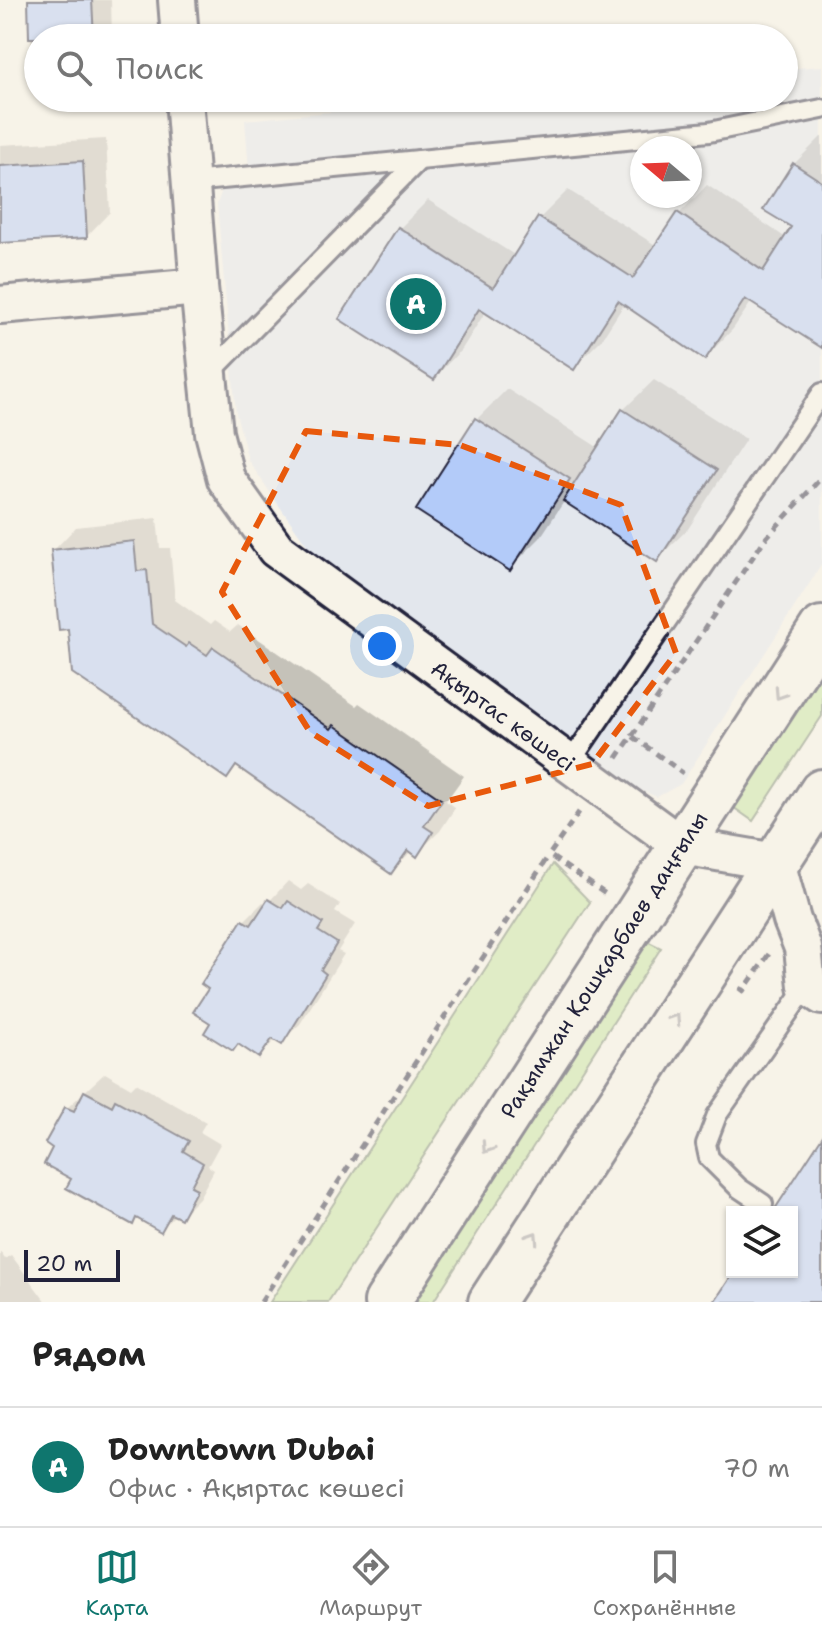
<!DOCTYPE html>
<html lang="ru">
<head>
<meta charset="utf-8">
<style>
  :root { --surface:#fff; --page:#f2f2f2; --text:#222; --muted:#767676; --line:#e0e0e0; --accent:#0f766e }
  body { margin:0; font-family:"Shantell Sans",sans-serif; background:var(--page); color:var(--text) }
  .controls { position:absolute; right:24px; bottom:24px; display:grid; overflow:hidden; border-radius:0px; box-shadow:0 2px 6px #0004 }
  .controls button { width:72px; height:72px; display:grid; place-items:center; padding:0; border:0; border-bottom:2px solid var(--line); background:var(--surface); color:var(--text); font:40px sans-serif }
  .compass { position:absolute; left:630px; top:136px; width:72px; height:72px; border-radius:50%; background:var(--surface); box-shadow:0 2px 6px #0004; rotate:289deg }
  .scale { position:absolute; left:24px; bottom:20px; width:96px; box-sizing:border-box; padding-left:8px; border:4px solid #22223b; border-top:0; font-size:22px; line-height:28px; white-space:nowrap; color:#22223b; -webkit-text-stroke:6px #f7f3e8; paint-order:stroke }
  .you { position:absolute; left:382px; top:646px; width:28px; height:28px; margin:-20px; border:6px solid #fff; border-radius:50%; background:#1a73e8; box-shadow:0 0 0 12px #1a73e833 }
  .badge { display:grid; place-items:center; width:52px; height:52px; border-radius:50%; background:var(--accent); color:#fff; font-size:26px; font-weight:700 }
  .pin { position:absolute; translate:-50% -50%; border:4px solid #fff; box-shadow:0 2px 8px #0006 }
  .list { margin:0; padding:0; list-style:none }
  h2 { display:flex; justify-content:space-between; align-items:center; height:104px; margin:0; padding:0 32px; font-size:34px }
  h2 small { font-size:26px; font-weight:400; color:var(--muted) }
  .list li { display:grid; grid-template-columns:52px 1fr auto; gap:24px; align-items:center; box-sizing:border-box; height:120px; padding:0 32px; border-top:2px solid var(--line) }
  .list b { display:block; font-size:30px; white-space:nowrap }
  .list p { margin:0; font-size:26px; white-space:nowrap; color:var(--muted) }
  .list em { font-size:26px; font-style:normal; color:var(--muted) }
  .icon { flex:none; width:44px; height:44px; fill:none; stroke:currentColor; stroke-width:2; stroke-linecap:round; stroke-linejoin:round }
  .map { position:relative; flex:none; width:822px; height:1302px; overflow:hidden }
  .search { position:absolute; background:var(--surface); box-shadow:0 2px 6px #0004; left:24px; right:24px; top:24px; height:88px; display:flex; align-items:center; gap:20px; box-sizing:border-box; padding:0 28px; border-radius:44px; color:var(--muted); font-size:30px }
  .sheet { height:224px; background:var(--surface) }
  nav { display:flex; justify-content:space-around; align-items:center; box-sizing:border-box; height:112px; border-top:2px solid var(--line); background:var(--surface); font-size:22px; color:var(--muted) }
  nav a { display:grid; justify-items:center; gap:4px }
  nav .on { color:var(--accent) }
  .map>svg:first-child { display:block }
  .built { fill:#e3e7ed; fill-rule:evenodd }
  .green { fill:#c4e49d; stroke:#73836c; stroke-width:2 }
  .shadow { fill:#0003 }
  .building { fill:#b3cbf9; stroke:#22223b; stroke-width:2 }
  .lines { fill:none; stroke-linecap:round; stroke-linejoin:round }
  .service-casing { stroke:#22223b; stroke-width:24 }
  .minor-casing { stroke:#22223b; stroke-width:42 }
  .secondary-casing { stroke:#22223b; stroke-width:50 }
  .path { stroke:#22223b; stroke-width:5; stroke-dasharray:8 6; stroke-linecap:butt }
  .service { stroke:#f7f3e8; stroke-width:18 }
  .minor { stroke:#f7f3e8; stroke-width:36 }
  .secondary { stroke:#f7f3e8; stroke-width:44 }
  .oneway { stroke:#97959a }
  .marked { fill:none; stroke:#e8590c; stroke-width:6; stroke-dasharray:16 10; stroke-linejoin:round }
  .labels { text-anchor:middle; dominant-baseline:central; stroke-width:6; stroke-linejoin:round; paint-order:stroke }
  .street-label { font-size:22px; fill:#22223b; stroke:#f7f3e8 }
</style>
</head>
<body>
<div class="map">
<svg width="822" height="1302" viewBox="0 0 822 1302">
  <rect width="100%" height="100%" fill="#f7f3e8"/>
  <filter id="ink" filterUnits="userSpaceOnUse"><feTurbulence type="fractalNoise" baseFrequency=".0125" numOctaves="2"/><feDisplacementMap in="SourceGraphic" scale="16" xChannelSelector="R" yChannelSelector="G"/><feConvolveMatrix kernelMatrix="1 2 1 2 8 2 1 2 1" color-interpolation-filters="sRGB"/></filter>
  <g filter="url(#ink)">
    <path class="built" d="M822 66V564L681 784 657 797 630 786 319 562 280 507 248 460 236 413 217 204 223 187 250 184 245 120 477 98H784V69ZM642 148H690V196H642Z"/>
    <g class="green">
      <path d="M822 663V716L753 821 730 805Z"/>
      <path d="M553 864 590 902 328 1302H270Z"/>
      <path d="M641 938 661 948 433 1302H406Z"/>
    </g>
    <g class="shadow">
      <path d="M30 0H111L112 38H38V94H33Z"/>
      <path d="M822 136V344L752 301 733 329 705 358 625 303 602 339 574 367 486 311 462 349 434 378 400 228 428 200 516 256 540 218 568 190 657 246 679 214 707 185 786 238 793 226 794 164Z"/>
      <path d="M106 139 110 212 87 236 0 241V145Z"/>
      <path d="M654 380 746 439 688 529 657 559 565 500 540 538 510 568 477 419 507 389 599 448 623 410Z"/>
      <path d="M157 518 160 548H170L175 600 210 625 214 621 230 632 238 625 356 706 359 703 464 776 446 801 455 808 440 831 416 854 412 851 391 871 238 765 227 776 69 627 53 551 76 527Z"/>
      <path d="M288 881 301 890 308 884 340 904 335 912 355 924 338 951 344 954 300 1024 281 1042 276 1039 259 1056 213 1023 211 988 204 983 244 921 263 902 266 905Z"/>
      <path d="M105 1073 131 1088 136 1083 206 1122 200 1132 220 1144 208 1166 214 1170 199 1198 180 1217 176 1214 161 1229 138 1217 133 1222 74 1178 67 1108Z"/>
      <path d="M0 1252 5 1259 11 1255 46 1302H0Z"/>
    </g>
    <g class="building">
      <path d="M28 0H92L94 38H29Z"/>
      <path d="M83 161 87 238 0 243V166Z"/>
      <path d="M793 163 822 182V348L745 299 705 360 618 301 574 370 479 309 434 380 339 319 398 227 493 288 538 217 633 278 677 212 763 271 791 227 763 210Z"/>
      <path d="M622 409 717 470 657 562 563 501Z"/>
      <path d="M475 418 570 479 510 571 416 510Z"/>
      <path d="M134 541 137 571 147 570 152 624 186 647 189 643 207 655 213 647 331 729 334 725 442 800 424 826 433 832 417 857 408 850 391 874 236 766 227 779 72 673 68 629 59 630 51 550Z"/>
      <path d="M268 899 283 908 288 901 323 923 318 931 337 943 321 970 326 974 282 1045 272 1039 259 1058 238 1044 233 1051 204 1033 210 1023 193 1012 208 989 201 984 242 920 251 925Z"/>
      <path d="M84 1091 112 1106 115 1100 189 1141 183 1151 203 1163 191 1186 197 1189 181 1219 171 1214 161 1232 136 1218 133 1225 66 1188 71 1179 44 1164 52 1148 45 1143 65 1107 74 1111Z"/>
      <path d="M822 1137V1302H714L734 1272H792V1212H773Z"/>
    </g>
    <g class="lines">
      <g class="service-casing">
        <g id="service">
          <path d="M191 182 709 132 822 109"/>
          <path d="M208 375 419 160"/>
          <path d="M569 764 822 393"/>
          <path d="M763 1204 739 1188 709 1158 706 1144 717 1115 807 986"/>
        </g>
      </g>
      <g class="minor-casing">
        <g id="minor">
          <path d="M177 0 180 38"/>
          <path d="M184 98 199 287 214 433 226 479 276 549 682 846 776 862 792 920 803 948 807 986 822 996"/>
          <path d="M0 305 199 287"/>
        </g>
      </g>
      <g class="secondary-casing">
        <g id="secondary">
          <path d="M387 1302 822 629"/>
          <path d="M491 1302 822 792"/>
        </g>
      </g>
      <g class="path">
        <path d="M632 736 765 539 822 477"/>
        <path d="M617 758 632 736 683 773"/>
        <path d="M579 812 549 855 607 895"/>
        <path d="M739 988 743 991 769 954"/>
        <path d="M261 1302 549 855"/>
      </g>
      <use href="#service" class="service"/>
      <use href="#minor" class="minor"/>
      <use href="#secondary" class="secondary"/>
    </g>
    <defs><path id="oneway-chevron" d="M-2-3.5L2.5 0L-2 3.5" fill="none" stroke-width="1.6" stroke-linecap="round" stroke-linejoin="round" transform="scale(2)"/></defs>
    <g class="oneway">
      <use href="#oneway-chevron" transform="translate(780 694) rotate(123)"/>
      <use href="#oneway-chevron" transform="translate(675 1019) rotate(-57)"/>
      <use href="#oneway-chevron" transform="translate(487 1148) rotate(123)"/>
      <use href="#oneway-chevron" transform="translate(533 1237) rotate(-57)"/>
    </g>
  </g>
  <path d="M0 0H822V1302H0ZM306 431 460 445 621 505 676 653 592 764 428 806 310 732 222 592Z" fill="#f7f3e8" fill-opacity=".55" fill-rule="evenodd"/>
  <path class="marked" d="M306 431 460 445 621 505 676 653 592 764 428 806 310 732 222 592Z"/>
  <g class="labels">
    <g class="street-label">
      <text transform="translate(503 716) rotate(36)">Ақыртас көшесі</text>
      <text transform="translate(604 965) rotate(-57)">Рақымжан Қошқарбаев даңғылы</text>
    </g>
  </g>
</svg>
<div class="controls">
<button><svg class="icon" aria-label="layers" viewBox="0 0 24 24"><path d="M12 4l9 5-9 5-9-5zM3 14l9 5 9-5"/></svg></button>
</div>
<svg class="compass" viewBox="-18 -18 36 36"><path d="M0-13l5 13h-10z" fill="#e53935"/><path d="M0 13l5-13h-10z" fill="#767676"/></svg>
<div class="scale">20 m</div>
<div class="you"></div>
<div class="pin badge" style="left:416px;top:304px">A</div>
<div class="search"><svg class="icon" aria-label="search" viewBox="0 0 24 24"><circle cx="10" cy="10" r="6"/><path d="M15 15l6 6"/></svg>Поиск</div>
</div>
<section class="sheet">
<h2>Рядом<small></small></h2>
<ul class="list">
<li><span class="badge">A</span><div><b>Downtown Dubai</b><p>Офис · Ақыртас көшесі</p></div><em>70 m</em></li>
</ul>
</section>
<nav>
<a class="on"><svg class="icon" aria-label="map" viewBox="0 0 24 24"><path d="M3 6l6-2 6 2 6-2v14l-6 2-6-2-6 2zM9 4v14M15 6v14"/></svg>Карта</a>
<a><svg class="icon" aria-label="directions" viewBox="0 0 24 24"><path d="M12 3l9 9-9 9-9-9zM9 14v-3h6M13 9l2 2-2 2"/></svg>Маршрут</a>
<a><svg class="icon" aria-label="saved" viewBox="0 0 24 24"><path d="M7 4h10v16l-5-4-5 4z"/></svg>Сохранённые</a>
</nav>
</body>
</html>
